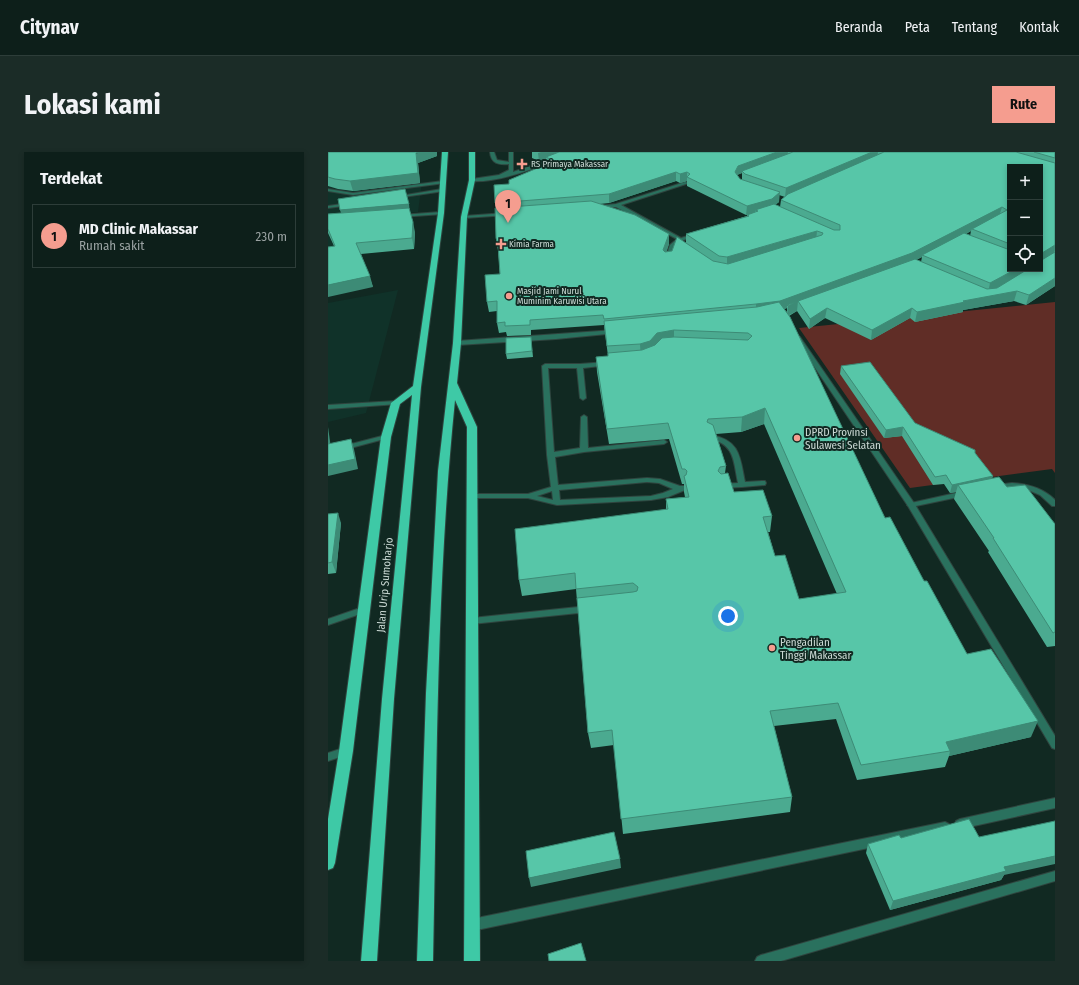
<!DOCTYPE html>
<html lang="id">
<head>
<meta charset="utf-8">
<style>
  :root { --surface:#0d1f1a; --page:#1b2c27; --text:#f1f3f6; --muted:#9aa2a2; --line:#2d3d39; --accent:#f59d8f }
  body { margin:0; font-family:"Fira Sans Condensed",sans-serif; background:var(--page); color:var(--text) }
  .controls { position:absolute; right:12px; top:12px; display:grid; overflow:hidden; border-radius:0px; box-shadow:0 2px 6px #0003 }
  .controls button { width:36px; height:36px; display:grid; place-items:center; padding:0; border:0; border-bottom:1px solid var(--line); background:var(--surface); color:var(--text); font:20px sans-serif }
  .you { position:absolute; left:400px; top:464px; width:14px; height:14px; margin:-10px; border:3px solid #fff; border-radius:50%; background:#1a73e8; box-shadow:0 0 0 6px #1a73e833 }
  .badge { display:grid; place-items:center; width:26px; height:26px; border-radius:50%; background:var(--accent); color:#111; font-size:13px; font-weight:700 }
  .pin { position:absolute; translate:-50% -33px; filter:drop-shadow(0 1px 2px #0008) }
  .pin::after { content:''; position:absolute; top:21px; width:14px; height:12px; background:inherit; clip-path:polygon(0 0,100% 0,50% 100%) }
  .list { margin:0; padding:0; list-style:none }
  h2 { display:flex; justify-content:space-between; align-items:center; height:52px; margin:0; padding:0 16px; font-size:17px }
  h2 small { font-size:13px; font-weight:400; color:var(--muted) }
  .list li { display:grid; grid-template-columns:26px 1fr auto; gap:12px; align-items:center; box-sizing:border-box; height:64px; margin:0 8px 8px; padding:0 8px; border:1px solid var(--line); border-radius:0px }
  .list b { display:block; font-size:15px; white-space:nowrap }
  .list p { margin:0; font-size:13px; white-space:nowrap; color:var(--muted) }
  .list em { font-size:13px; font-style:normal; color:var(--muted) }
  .icon { flex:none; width:22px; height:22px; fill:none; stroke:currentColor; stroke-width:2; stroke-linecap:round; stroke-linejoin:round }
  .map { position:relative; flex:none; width:727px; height:809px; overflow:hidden; border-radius:0px }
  header { display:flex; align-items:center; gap:24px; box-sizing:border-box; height:56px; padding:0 20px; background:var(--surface); border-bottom:1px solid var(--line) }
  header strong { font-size:19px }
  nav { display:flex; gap:22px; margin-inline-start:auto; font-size:14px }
  .intro { display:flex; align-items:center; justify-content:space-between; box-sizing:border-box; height:96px; padding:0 24px }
  h1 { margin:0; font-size:28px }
  .button { padding:10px 18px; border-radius:0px; background:var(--accent); color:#111; font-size:14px; font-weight:700 }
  main { display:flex; gap:24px; padding:0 24px }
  aside { flex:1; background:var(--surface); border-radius:0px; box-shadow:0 2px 6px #0003 }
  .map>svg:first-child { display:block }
  .built { fill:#103229 }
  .green { fill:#602d26 }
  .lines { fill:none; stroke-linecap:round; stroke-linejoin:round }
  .service-casing { stroke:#2f453f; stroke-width:2 }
  .minor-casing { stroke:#2f453f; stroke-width:2 }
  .trunk-casing { stroke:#2f453f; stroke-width:2 }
  .service { fill:#2a715e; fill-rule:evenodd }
  .minor { fill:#2a715e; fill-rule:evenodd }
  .trunk { fill:#3ec9a6; fill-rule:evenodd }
  .wall { fill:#4baa90; fill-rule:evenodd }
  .shaded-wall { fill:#3d8b76 }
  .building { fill:#57c6a8; stroke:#3d8b76; fill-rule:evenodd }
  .poi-dot { fill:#f59d8f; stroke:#112922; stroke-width:1.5 }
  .labels { text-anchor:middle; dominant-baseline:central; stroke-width:4; stroke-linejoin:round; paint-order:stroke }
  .far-poi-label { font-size:9px; fill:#cddbd6; stroke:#112922; text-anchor:start }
  .poi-label { font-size:11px; fill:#cddbd6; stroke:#112922; text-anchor:start }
  .street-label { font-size:11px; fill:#cddbd6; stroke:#112922 }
</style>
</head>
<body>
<header>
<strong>Citynav</strong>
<nav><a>Beranda</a><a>Peta</a><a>Tentang</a><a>Kontak</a></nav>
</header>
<div class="intro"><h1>Lokasi kami</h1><a class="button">Rute</a></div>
<main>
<aside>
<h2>Terdekat<small></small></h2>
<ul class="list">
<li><span class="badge">1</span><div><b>MD Clinic Makassar</b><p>Rumah sakit</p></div><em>230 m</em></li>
</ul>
</aside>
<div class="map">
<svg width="727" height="809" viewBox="0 0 727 809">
  <rect width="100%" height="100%" fill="#112922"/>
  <g class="built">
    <path d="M0 13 24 39 94 30 90 60 11 67 29 81 0 109Z"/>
    <path d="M70 138 38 261 0 270V151Z"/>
  </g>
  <path class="green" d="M727 150V321L724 317 582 336 471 176Z"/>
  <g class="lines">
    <g class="service-casing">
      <g id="service">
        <path d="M162 0H166L169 8 181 10V0H185V20L243 0H249C243 4 234 6 226 9 202 18 168 31 142 29V27H144L171 23 181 18V12C171 13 163 12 162 0Z"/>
        <path d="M115 29 117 30V31L25 43 0 39V37L25 41Z"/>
        <path d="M114 37 116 38V39L68 46 66 45Z"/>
        <path d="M21 51 23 52V53L0 56V54Z"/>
        <path d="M113 60H115V62L72 65 70 64 72 63Z"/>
        <path d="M279 210 281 211V213L255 216 258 246 255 248 252 246 249 216H220L226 300 252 296 253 265 256 263 259 265 260 296 336 288 339 290 336 292 256 300 227 305 230 333 319 326 332 327 352 334H357L358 336 357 338 340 345 323 348 229 353 200 346H140L139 344 143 342H200L223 335 219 303 214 214 217 212H252ZM319 330 331 331 345 337 335 341 323 344 232 348 231 338ZM224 339 225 348 209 344Z"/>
        <path d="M68 249 71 251 70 252 0 257V253Z"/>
        <path d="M383 283C412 288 412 305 417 330L434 329H437L438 331 437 333 414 335 392 336 391 334 392 332 410 331C405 307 407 293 381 286L380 285 381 284Z"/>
        <path d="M684 331C700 332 715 336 727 348V354H724L712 343 698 337 684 336 668 337 664 335 668 333Z"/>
        <path d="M637 339 641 341 640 343 583 355 579 353 583 351Z"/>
        <path d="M18 595 21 596 23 599 21 602 0 609V601Z"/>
        <path d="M727 719V729L453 809H427L429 805 433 803Z"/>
      </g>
    </g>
    <g class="minor-casing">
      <g id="minor">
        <path d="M357 30 361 31 293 53 353 86 370 81V83L353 89 357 93 356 94H352L349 92 347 94 342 109 337 108 342 93 349 87 288 55 269 56 267 55 269 54 288 52Z"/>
        <path d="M178 61 180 62V63L136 66 134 65 136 64Z"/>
        <path d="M287 178 289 179V181L228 187 129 193 126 191 129 189Z"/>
        <path d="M470 184 472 185 586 351 727 584V597L724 596 580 354 467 186Z"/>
        <path d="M58 283 61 285 60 286 0 302V298Z"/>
        <path d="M260 454 263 455 264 457 263 459 260 460 144 472 141 471 140 469 141 467 144 466Z"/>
        <path d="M35 455 38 456 39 458 38 460 0 473V467Z"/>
        <path d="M727 646V656L632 677 628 675 627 672 628 669 632 667Z"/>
        <path d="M617 670 621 672 622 675 621 678 617 680 144 779 140 777 138 773 140 769 144 767Z"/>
      </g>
    </g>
    <g class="trunk-casing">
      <g id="trunk">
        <path d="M114 0H120L116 61 93 235 66 547 49 809H33L54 547 84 243 72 252 63 285 25 599 7 711 5 716 0 718V667L11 599 53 285 63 251 85 234 110 61Z"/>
        <path d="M141 0H147V28L139 65 133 191 129 231 149 275 152 809H136L139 275 127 248C108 434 109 622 105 809H89L98 541 110 319 125 191 133 65 141 28Z"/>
      </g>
    </g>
    <use href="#service" class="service"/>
    <use href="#minor" class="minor"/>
    <use href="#trunk" class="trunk"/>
  </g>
  <g class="wall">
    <path d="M0 0 109 4 90 11 92 31 25 39 10 37 0 34Z"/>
    <path d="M204 0H727V134L698 153 686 149 635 158V160L587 170 582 166 543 188 497 166 481 177 469 159 461 164 557 366 596 429 639 502 703 585 621 604 617 615 529 628 508 567 446 574 464 645 462 660 295 682 286 593 263 596 260 581 248 437 194 444 191 428 338 358V347L357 345 356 340V332H354L341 287 281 292 269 220 268 205 280 204 276 173 203 178V183L179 184 178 180 171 181 169 171V159L161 160 159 150 172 122 170 98 168 86V56L167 51 181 32 219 12 218 7 211 9 204 6ZM682 15H712V117H682ZM414 21V27H412L409 23ZM348 29 352 31 359 29V34L418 63H419V64L358 82V91L344 99 338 100 341 92V82L272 52 281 51ZM451 43 457 45 453 48 452 55 447 53 451 50ZM643 79 642 84 638 82ZM594 105 593 110 588 108ZM459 156V160L456 157ZM436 272 509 442 471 447 447 404 440 380H442L444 364 406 340 397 321 398 314 388 282 413 280Z"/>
    <path d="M13 61 87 80 86 97 33 102 45 135 6 94 0 81V62Z"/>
    <path d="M203 185 205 205 179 207 178 202Z"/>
    <path d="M513 214 587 271 647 301 665 324 664 326 679 335 727 372V494L719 495 660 400 661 399 626 347 628 340 622 341 616 332 605 333 574 284 556 286 512 222Z"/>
    <path d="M0 362 13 371 8 421 0 422Z"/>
    <path d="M651 685 676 723 673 728 562 758 538 701 540 692 573 686Z"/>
  </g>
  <g class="shaded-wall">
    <path d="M92 0H109V4L90 11 92 31 25 39 22 29Z"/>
    <path d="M213 0H238L218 5V7L211 9 210 1Z"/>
    <path d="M449 0H460L459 5 414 19V21L409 23 407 29V20L410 14Z"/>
    <path d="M544 0H550L549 6 457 45 458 36Z"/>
    <path d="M348 20V29L281 51V42Z"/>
    <path d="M359 20V29L352 31V22Z"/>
    <path d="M452 40 451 50 443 56 427 58V61L418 63 419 54Z"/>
    <path d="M81 52 82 61 15 67 12 58Z"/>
    <path d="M674 55 671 65 644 77 643 79 596 104 594 103V105L582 111 470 149 469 159 459 164 460 154 459 153V156L452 159 428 163V152Z"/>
    <path d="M85 70 87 80 86 97 84 86Z"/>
    <path d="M489 79 488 89 399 114V105Z"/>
    <path d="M341 82V92L336 108 335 98Z"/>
    <path d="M727 93V98L726 101 712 110 714 101Z"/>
    <path d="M688 117H702L660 141 662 131Z"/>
    <path d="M42 124 45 135 0 145V133Z"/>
    <path d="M727 126V134L698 153 701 143Z"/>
    <path d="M689 139 686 149 635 158V160L587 170 589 160 635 149Z"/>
    <path d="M499 156 497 166 481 177 482 167Z"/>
    <path d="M584 156 582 166 543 188 544 178Z"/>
    <path d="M346 178V192L313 207 312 192 329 181Z"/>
    <path d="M437 256 436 272 413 280 414 265Z"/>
    <path d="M0 275 3 296 0 297Z"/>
    <path d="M575 275 574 284 556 286 558 278Z"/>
    <path d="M23 287 26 297 30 317 0 324V313Z"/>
    <path d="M665 324 662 333H630L628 340 622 341 624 333Z"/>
    <path d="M10 361 13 371 8 421 4 410Z"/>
    <path d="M710 569 703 585 621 604 622 599 618 590Z"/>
    <path d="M727 704V712L676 723 673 728 562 758 565 749 676 715Z"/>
    <path d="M292 707 293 716 203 735 201 726Z"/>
  </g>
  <g class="building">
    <path d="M0 0H92L88 1 90 21 22 29 7 27 0 25Z"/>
    <path d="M231 0H449L410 14 407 20 412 27 452 40 444 47 419 54 359 25 362 22 359 20 352 22 348 20 281 42 167 51 166 33 181 32V28L226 9 218 5Z"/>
    <path d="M465 0H544L458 36 417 22 414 19Z"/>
    <path d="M556 0H688L727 11V93L714 101 713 106H712V15H682V92L644 77 679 58 674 55 584 101 452 149 428 152 276 167 275 163 202 168V173L177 174V170L169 171V149L159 150 157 123 172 122 170 92 168 86 167 56 263 49 307 63 341 82 335 98 337 100 344 99 349 85 385 109 400 112 494 83 495 81 489 79 399 105 391 104 358 82 421 64 419 63 430 59 427 58 446 52 506 78H512V73L453 48 460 42Z"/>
    <path d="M706 0H727V6Z"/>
    <path d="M77 37 81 52 12 58 10 47Z"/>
    <path d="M81 56 85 70 84 86 28 91 42 124 0 133V95L7 94 0 77V62Z"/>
    <path d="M636 81 682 98V117H688L662 131 594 103Z"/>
    <path d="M727 100V126L701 143 689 139 635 149 637 150 589 160 584 156 544 178 499 156 482 167 470 149 460 154 459 153 587 107 659 137 669 136 700 117H712V109Z"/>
    <path d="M451 150 462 165 557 366 562 365 596 429H599L639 502 663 497 710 569 618 590 622 599 533 613 510 551 442 559 464 645 293 667 284 578 260 581 249 446 305 440 309 439 310 435 305 431 248 437 247 421 191 428 187 377 340 357 338 347 361 345 356 324 358 323 359 319 357 317H354L340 271 279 277 268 205 280 204V201L314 198 327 193 334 186 346 185 420 188 424 184 420 181 346 178 329 181 322 189 312 192 279 194 276 169 429 155ZM437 256 518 440 471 447 457 403 447 404 435 365 444 364 435 338 406 340 400 321 393 322 390 319 392 315 398 314 385 273 379 270 380 267 414 265Z"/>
    <path d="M203 185 204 199 178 202V186Z"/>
    <path d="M542 210 587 271 647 298V301L665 324 624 333 618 323 607 325 575 275 558 278 513 214Z"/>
    <path d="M23 287 27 307 0 313V292Z"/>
    <path d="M671 325 679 335 697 333 727 372V480L725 481 665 386H666L630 333Z"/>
    <path d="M10 361 4 410 0 411V362Z"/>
    <path d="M641 667 651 685 727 669V704L676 715 678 719 565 749 540 692 571 683 573 686Z"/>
    <path d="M286 680 292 707 201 726 198 699Z"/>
    <path d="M253 791 258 809H221L220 802Z"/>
  </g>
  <g class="poi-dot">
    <path d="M192 6h4v4h4v4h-4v4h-4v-4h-4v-4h4z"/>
    <path d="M171 86h4v4h4v4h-4v4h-4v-4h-4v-4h4z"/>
    <circle cx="181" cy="144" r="4"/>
    <circle cx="469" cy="286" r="4"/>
    <circle cx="444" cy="496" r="4"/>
  </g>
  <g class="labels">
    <g class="far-poi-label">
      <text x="203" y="12">RS Primaya Makassar</text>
      <text x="181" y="92">Kimia Farma</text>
      <text x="189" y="139">Masjid Jami Nurul<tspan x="189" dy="10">Muminim Karuwisi Utara</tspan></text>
    </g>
    <g class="poi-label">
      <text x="477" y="280">DPRD Provinsi<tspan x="477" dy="13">Sulawesi Selatan</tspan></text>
      <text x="452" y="490">Pengadilan<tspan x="452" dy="13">Tinggi Makassar</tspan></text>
    </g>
    <g class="street-label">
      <text transform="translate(57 433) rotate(-85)">Jalan Urip Sumoharjo</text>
    </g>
  </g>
</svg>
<div class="controls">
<button>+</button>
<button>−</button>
<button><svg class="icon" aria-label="locate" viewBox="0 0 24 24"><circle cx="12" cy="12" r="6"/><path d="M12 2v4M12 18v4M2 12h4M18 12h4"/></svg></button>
</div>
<div class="you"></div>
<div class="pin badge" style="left:180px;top:71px">1</div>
</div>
</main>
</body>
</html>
